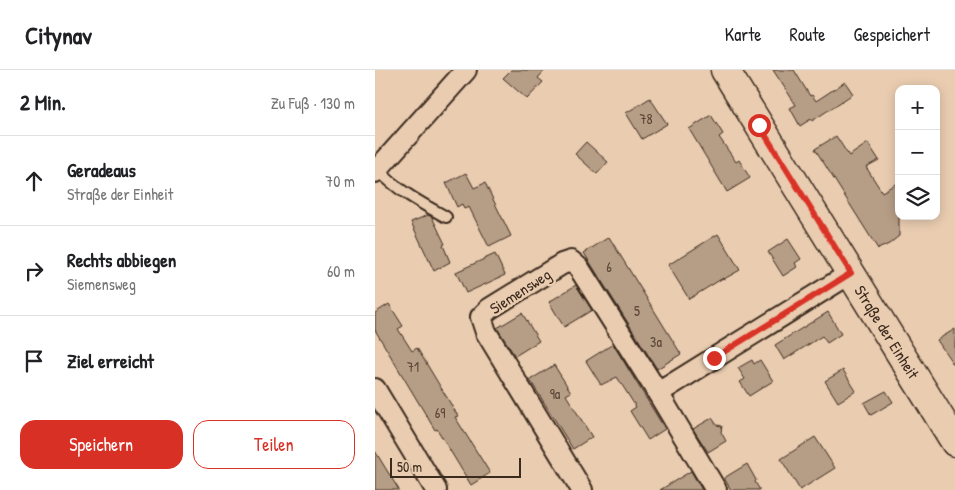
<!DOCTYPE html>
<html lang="de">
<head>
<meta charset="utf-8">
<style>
  :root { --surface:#fff; --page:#f2f2f2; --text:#202124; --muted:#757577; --line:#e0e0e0; --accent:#d93025 }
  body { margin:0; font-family:"Patrick Hand",sans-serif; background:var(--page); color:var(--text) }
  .controls { position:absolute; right:15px; top:15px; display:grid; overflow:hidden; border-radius:10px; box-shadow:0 2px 12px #0003 }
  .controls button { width:45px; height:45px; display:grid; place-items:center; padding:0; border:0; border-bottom:1px solid var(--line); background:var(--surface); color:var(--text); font:25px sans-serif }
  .scale { position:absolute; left:15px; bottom:12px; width:131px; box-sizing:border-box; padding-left:5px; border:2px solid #3b2a1e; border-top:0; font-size:14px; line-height:18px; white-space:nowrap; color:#3b2a1e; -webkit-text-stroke:4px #eacdb1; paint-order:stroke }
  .stop { position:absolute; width:15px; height:15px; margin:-11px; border:4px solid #d93025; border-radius:50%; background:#fff }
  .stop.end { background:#d93025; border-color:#fff; box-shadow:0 1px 5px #0008 }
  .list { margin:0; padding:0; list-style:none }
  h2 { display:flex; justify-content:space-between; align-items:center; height:65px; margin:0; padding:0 20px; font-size:21px }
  h2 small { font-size:16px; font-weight:400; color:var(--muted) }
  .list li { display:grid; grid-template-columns:32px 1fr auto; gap:15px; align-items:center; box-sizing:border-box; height:90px; padding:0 20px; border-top:1px solid var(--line) }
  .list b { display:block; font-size:19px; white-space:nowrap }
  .list p { margin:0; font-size:16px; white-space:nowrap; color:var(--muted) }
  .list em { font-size:16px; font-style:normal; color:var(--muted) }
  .actions { display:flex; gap:10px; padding:15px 20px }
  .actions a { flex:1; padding:11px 0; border:1px solid var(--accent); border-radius:15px; text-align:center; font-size:18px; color:var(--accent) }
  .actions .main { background:var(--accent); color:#fff }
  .icon { flex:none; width:28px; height:28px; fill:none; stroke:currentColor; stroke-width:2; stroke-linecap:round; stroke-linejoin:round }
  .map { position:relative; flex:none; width:580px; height:420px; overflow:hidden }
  header { display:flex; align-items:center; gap:30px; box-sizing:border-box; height:70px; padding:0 25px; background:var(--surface); border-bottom:1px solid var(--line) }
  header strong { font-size:24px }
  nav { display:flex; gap:28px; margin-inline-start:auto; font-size:18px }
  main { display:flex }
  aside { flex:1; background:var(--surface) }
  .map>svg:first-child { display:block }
  .building { fill:#b69d86; stroke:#3b2a1e }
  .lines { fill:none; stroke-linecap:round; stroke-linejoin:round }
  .lane-casing { stroke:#3b2a1e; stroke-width:14 }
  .street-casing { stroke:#3b2a1e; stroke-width:24 }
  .secondary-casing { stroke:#3b2a1e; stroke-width:31 }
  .lane { stroke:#eacdb1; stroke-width:10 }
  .street { stroke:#eacdb1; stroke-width:20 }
  .secondary { stroke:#eacdb1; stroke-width:28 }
  .route { stroke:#d93025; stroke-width:6 }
  .labels { text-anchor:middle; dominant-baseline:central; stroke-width:5; stroke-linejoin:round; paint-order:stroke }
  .number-label { font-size:14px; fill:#5a4738 }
  .street-label { font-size:16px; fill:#3b2a1e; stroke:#eacdb1 }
</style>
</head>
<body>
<header>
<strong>Citynav</strong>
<nav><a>Karte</a><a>Route</a><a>Gespeichert</a></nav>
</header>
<main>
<aside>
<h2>2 Min.<small>Zu Fuß · 130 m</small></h2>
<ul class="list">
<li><svg class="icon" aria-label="ahead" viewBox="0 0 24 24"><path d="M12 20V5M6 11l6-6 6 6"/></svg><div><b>Geradeaus</b><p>Straße der Einheit</p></div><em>70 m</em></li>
<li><svg class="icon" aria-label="right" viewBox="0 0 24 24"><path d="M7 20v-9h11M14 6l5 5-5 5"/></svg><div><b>Rechts abbiegen</b><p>Siemensweg</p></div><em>60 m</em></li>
<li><svg class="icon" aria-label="arrive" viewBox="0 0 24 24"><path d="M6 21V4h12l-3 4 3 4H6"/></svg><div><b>Ziel erreicht</b></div></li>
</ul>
<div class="actions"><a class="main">Speichern</a><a>Teilen</a></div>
</aside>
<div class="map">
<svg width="580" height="420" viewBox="0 0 580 420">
  <rect width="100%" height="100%" fill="#eacdb1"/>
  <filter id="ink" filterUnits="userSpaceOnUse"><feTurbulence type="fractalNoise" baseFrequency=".02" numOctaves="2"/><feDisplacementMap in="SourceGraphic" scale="10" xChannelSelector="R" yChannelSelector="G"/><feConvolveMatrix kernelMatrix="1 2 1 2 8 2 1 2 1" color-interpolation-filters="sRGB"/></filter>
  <g filter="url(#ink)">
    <g class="building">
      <path d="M136 0H170L163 8 168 12 152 29 128 8Z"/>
      <path d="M398 0H419L435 26 437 25 441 31 470 12 478 24 437 51 436 49 425 56 415 38 421 35Z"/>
      <path d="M275 28 292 54 267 69 251 43Z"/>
      <path d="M336 45 348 64 344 67 361 92 364 90 375 108 352 122 314 59Z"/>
      <path d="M461 66 474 86 493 73 504 90 491 97 507 122 524 112V166L514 174 503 179 440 79Z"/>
      <path d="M211 72 233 92 222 104 200 84Z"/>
      <path d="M91 103 99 118 110 113 136 166 114 177 94 137 89 139 87 134 82 137 71 113Z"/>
      <path d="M53 145 57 147 70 174 68 175 75 192 59 201 36 152Z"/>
      <path d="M343 164 365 200 349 209 348 208 314 229 293 195Z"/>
      <path d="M234 167 306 284 282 299 209 183Z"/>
      <path d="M413 169 426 189 420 193 422 197 408 206 393 182Z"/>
      <path d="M120 184 130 205 91 223 81 202Z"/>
      <path d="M201 215 217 240 189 257 174 232Z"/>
      <path d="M14 234 28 256 23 259 37 281 42 278 83 346 80 347 115 403 96 415 62 359 60 360 0 260V243Z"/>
      <path d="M453 242 466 264 452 273 447 266 409 290 400 275Z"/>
      <path d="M147 243 164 271 140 286 122 258Z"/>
      <path d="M580 259V297L562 270Z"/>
      <path d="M238 274 290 359 273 370 255 341 261 337 242 307 226 315 211 291Z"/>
      <path d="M377 290 379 294 385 290 398 311 374 326 365 312 370 309 363 298Z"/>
      <path d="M179 295 196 322 191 325 217 367 198 379 155 310Z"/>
      <path d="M468 300 481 321 463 332 450 311Z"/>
      <path d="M511 321 518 332 496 345 489 333Z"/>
      <path d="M337 348 342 355 347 356 346 362 351 371 333 382 318 359Z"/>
      <path d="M440 367 460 398 425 420 406 389Z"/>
      <path d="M0 381 24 420H0Z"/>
      <path d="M372 394 381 410 380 412 385 420H356L349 408Z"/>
      <path d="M316 401 327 420H285Z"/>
    </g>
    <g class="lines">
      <g class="lane-casing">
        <path id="lane" d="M2 99C23 121 46 133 71 147"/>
      </g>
      <g class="street-casing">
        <g id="street">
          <path d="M0 102 91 0"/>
          <path d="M0 319 61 420"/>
          <path d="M283 323 476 203"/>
          <path d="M207 420 111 262 106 247 114 239 187 194 196 191 204 198 283 323 341 420"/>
        </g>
      </g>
      <g class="secondary-casing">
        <path id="secondary" d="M350 0 580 372"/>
      </g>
      <use href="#lane" class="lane"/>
      <use href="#street" class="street"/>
      <use href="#secondary" class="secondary"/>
    </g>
  </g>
  <g class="lines" filter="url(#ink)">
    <path class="route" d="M339 288 476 203 384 55"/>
  </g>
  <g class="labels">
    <g class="number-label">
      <text x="271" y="48">78</text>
      <text x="234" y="196">6</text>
      <text x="262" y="240">5</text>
      <text x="281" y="271">3a</text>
      <text x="38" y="296">71</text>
      <text x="180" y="323">9a</text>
      <text x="65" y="342">69</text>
    </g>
    <g class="street-label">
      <text transform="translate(145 221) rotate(-33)">Siemensweg</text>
      <text transform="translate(512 262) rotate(58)">Straße der Einheit</text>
    </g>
  </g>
</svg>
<div class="controls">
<button>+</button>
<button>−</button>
<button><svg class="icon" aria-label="layers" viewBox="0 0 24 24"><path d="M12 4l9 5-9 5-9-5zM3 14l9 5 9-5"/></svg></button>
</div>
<div class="scale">50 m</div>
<div class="stop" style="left:384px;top:55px"></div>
<div class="stop end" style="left:339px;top:288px"></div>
</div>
</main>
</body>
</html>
